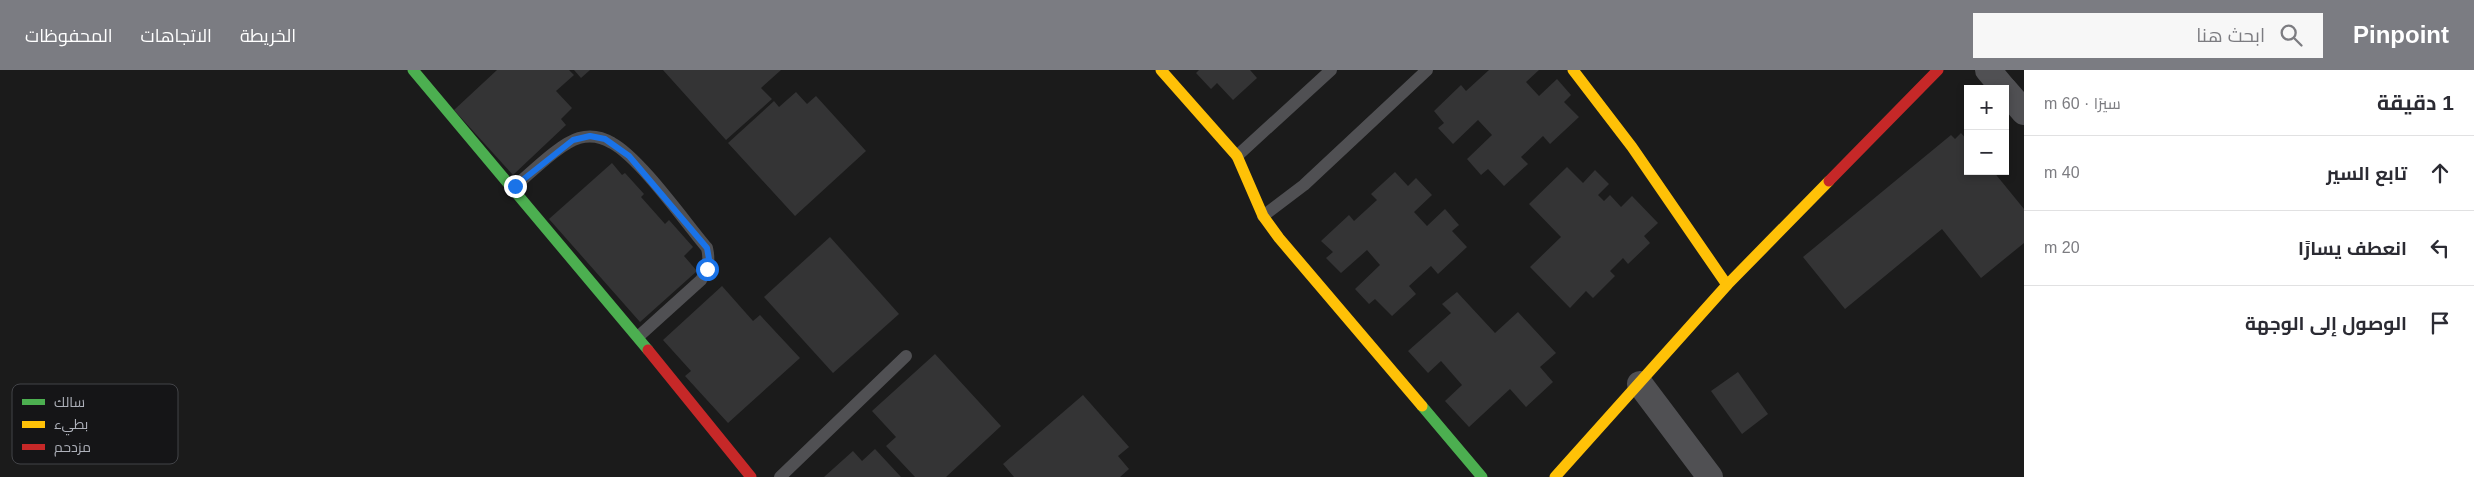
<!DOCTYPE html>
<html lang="ar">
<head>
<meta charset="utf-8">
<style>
  :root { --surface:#fff; --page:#f7f7f7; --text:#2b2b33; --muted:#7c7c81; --line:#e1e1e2; --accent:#7b7c82 }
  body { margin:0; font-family:Arial,Cairo,sans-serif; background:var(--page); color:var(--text); direction:rtl }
  .controls { position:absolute; right:15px; top:15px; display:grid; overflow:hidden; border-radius:0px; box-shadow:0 2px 8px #0003 }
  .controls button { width:45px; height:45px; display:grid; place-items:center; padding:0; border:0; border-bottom:1px solid var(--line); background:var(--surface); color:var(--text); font:25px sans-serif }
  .stop { position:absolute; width:15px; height:15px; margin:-11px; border:4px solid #1a73e8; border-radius:50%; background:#fff }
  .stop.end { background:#1a73e8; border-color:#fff; box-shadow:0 1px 5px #0008 }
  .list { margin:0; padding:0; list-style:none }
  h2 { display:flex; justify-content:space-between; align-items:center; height:65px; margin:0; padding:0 20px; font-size:21px }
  h2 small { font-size:16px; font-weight:400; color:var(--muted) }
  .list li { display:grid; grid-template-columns:32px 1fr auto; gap:15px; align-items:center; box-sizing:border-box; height:75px; padding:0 20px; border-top:1px solid var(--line) }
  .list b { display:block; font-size:19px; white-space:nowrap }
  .list em { font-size:16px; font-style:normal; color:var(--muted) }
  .icon { flex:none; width:28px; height:28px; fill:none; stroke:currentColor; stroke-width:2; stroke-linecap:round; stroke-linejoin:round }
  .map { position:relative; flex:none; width:2024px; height:407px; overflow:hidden; direction:ltr }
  header { display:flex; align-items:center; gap:30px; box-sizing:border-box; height:70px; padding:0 25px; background:var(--accent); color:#fff }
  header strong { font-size:24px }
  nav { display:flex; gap:28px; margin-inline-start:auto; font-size:18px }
  .search { width:350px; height:45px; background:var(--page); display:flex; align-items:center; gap:12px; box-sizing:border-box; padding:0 18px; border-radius:0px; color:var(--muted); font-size:19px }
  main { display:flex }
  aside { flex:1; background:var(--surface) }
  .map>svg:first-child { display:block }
  .building { fill:#343435 }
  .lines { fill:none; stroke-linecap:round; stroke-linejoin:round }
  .lane { stroke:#505053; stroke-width:12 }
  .street { stroke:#505053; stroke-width:26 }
  .fast { stroke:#4caf50; stroke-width:11 }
  .slow { stroke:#ffc107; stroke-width:11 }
  .jam { stroke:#c62828; stroke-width:11 }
  .route { stroke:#1a73e8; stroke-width:6 }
  .key { fill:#151517; stroke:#434448; stroke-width:1 }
  .key-label { font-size:14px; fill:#aeb1ba }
</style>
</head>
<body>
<header>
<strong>Pinpoint</strong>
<div class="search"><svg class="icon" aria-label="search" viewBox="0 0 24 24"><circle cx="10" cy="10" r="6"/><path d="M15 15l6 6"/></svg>ابحث هنا</div>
<nav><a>الخريطة</a><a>الاتجاهات</a><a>المحفوظات</a></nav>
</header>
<main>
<aside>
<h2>1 دقيقة<small>سيرًا · 60 m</small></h2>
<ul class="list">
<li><svg class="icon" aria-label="ahead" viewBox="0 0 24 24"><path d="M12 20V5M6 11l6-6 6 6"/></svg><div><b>تابع السير</b></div><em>40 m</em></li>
<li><svg class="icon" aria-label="left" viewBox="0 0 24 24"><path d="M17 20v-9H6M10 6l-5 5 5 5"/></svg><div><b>انعطف يسارًا</b></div><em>20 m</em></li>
<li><svg class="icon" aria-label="arrive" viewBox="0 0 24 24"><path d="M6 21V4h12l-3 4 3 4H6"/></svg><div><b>الوصول إلى الوجهة</b></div></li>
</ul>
</aside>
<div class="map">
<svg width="2024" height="407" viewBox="0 0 2024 407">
  <rect width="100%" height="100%" fill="#1b1b1b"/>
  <g class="building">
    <path d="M497 0H569L574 5 556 21 572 38 561 49 566 55 513 105 454 40Z"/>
    <path d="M574 0H590L581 8Z"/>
    <path d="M663 0H781L761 18 772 29 726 70Z"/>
    <path d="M1199 0H1250L1257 8 1233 30 1217 13 1211 19 1196 3Z"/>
    <path d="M1489 0H1539L1526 12 1539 26 1557 9 1571 25 1564 32 1579 47 1550 74 1543 66 1521 87 1528 94 1504 116 1488 99 1481 105 1467 89 1492 65 1478 50 1453 74 1438 58 1444 53 1434 41 1461 15 1466 21Z"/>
    <path d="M796 22 807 34 816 26 866 81 795 146 728 73 774 31 779 37Z"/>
    <path d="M1961 63 1968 71V101H1993L2024 139V173L1981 208 1942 159 1845 239 1803 187 1951 65 1955 69Z"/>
    <path d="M612 93 622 105 625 103 644 124 641 127 665 154 669 150 693 177 684 186 697 201 640 252 549 149Z"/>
    <path d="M1567 97 1583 113 1595 100 1609 114 1598 125 1604 131 1610 125 1621 137 1632 126 1658 153 1644 166 1650 173 1628 194 1623 188 1610 201 1615 206 1593 228 1586 221 1570 238 1530 197 1561 167 1529 134Z"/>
    <path d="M1395 102 1408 116 1416 108 1432 125 1414 142 1427 156 1445 139 1459 155 1452 161 1467 177 1438 204 1431 196 1409 216 1416 224 1392 246 1375 229 1369 234 1355 219 1380 195 1367 180 1341 203 1326 188 1333 182 1321 171 1349 145 1354 151 1377 130 1371 124Z"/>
    <path d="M830 167 899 244 833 303 764 227Z"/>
    <path d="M722 216 753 251 760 245 800 288 728 353 685 306 691 301 663 270Z"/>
    <path d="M1457 222 1495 263 1518 242 1556 283 1540 297 1553 312 1526 337 1510 319 1469 357 1445 331 1462 315 1441 291 1428 303 1408 281 1451 243 1442 234Z"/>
    <path d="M935 284 1001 356 946 407H915L886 376 896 367 872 341Z"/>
    <path d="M1738 302 1768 344 1742 364 1711 321Z"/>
    <path d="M1083 325 1129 377 1118 386 1129 399 1120 407H1014L1003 394Z"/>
    <path d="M875 379 901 407H824L853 381 862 391Z"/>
  </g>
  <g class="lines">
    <g class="lane">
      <path d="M1237 86 1331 0"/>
      <path d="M515 116C531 103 559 74 579 68 590 65 602 67 612 73 640 88 685 152 707 178 710 191 708 199 701 210L639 266"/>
      <path d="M1263 146 1304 115 1427 0"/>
      <path d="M780 407 906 286"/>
    </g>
    <g class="street">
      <path d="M1988 0 2004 19"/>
      <path d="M2005 20 2024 42"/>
      <path d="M1640 314 1710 407"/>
    </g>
    <g class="fast">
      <path d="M413 0 648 280"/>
      <path d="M1422 336 1482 407"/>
    </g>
    <g class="slow">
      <path d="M1161 0 1237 86 1263 146 1279 168 1422 336"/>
      <path d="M1573 0 1632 77 1727 215"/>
      <path d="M1555 407 1727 215 1829 111"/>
    </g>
    <g class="jam">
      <path d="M1829 111 1938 0"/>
      <path d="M648 280 751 407"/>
    </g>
  </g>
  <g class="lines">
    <path class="route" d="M515 116 573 70 590 66 605 69 629 86 707 178 709 189 707 199"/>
  </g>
  <rect x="12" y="314" width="166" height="80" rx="8" class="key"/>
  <rect x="22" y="329" width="23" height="6" fill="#4caf50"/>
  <rect x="22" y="351" width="23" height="7" fill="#ffc107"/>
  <rect x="22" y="374" width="23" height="6" fill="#c62828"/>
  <g class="key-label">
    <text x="54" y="337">سالك</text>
    <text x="54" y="359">بطيء</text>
    <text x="54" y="382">مزدحم</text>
  </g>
</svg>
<div class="controls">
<button>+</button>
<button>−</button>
</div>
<div class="stop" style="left:707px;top:199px"></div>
<div class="stop end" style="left:515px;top:116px"></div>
</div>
</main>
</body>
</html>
